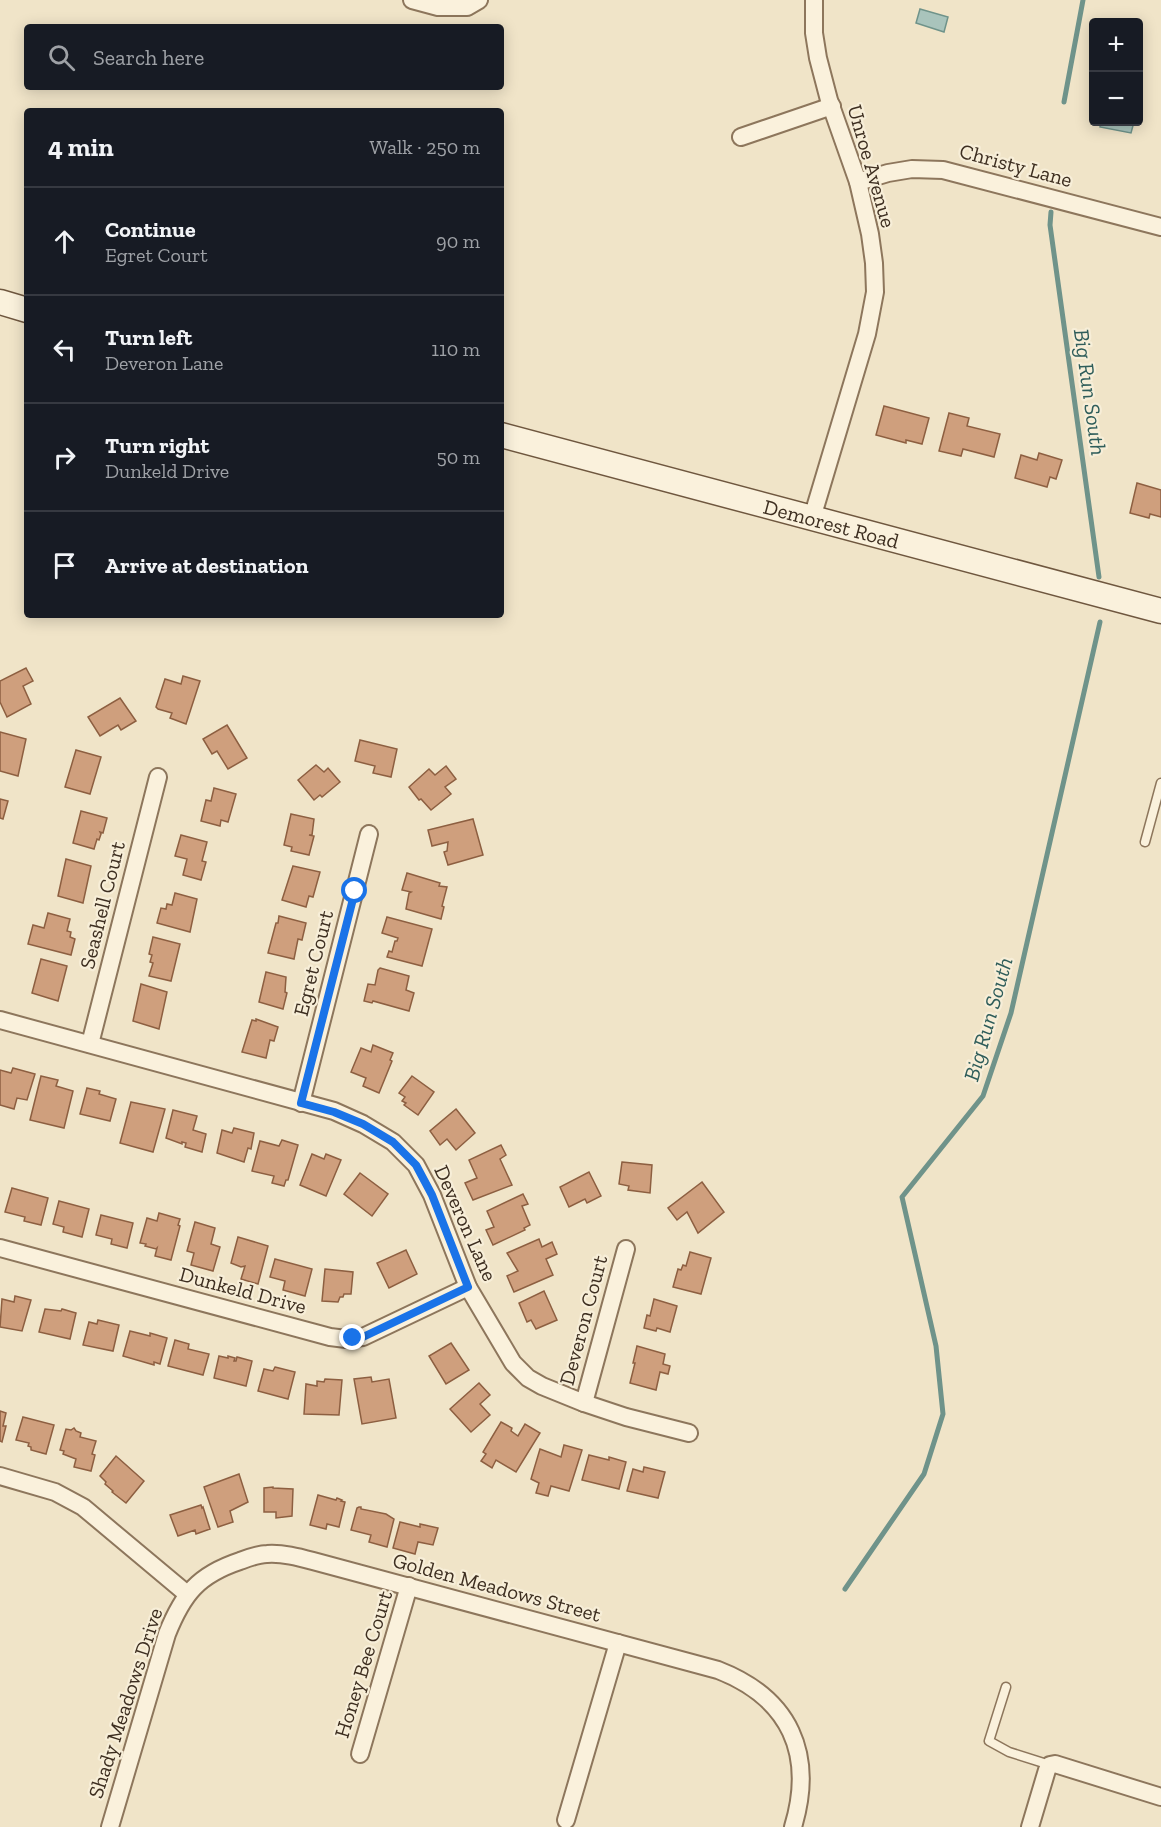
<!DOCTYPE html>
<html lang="en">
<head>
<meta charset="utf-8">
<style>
  :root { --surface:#171b24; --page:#20242c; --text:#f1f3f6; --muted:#9ea1a6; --line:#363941 }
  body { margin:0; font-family:"Zilla Slab",serif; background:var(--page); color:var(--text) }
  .controls { position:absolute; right:18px; top:18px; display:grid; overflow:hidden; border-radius:6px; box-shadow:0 3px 15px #0003 }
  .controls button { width:54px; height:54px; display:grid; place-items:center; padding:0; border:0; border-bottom:2px solid var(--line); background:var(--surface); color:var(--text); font:30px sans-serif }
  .stop { position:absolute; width:18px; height:18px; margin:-14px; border:4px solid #1a73e8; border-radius:50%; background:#fff }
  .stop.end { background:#1a73e8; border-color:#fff; box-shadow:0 2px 6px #0008 }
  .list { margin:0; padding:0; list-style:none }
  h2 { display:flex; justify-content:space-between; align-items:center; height:78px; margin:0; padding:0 24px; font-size:26px }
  h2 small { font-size:20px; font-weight:400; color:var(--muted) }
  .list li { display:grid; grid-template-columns:39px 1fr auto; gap:18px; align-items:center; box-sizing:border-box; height:108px; padding:0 24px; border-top:2px solid var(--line) }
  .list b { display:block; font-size:22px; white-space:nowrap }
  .list p { margin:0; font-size:20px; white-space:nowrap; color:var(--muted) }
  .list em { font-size:20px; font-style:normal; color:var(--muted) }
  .icon { flex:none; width:33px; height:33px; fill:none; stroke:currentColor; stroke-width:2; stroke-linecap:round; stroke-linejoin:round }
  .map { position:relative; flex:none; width:1161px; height:1827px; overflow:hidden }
  .search { position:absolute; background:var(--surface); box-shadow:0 3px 15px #0003; left:24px; top:24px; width:480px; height:66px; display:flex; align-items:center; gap:15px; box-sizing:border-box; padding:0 21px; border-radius:6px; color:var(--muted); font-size:22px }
  .panel { position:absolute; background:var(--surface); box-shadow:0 3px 15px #0003; left:24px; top:108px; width:480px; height:510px; border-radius:6px }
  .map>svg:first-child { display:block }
  .water { fill:#a9c4bc; stroke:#6f938a; stroke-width:1.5 }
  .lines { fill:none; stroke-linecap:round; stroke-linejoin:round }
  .stream { stroke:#6f938a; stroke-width:5 }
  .building { fill:#cf9f7d; stroke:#8d5f41; stroke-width:1.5 }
  .lane-casing { stroke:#8d765c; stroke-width:11 }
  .street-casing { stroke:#8d765c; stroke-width:20 }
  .secondary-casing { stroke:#6f573f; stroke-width:27 }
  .lane { stroke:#faf1dc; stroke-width:8 }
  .street { stroke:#faf1dc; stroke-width:16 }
  .secondary { stroke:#faf1dc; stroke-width:24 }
  .route { stroke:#1a73e8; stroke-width:8 }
  .labels { text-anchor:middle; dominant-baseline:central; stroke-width:4.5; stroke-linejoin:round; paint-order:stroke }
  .street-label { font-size:21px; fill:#3d2e20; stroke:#f7eed8 }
  .water-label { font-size:22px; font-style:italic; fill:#2f5d5a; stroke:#f7eed8 }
</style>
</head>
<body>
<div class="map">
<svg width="1161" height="1827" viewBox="0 0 1161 1827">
  <rect width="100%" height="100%" fill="#f0e4c8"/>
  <g class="water">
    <path d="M920 9 948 17 944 32 916 23Z"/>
    <path d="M1101 122H1134L1131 133 1100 127Z"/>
  </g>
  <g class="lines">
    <g class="stream">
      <path d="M1064 102 1083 0"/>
      <path d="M1051 212 1050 225 1099 577"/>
      <path d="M845 1589 924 1474 943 1414 936 1346 902 1197 983 1096 1011 1013 1100 622"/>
    </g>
  </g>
  <g class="building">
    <path d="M884 406 929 418 922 444 906 440V443L876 435Z"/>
    <path d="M949 413 969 418 967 426 1000 434 994 457 963 449 961 456 939 451Z"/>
    <path d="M1039 453 1062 460 1056 479 1050 477 1047 487 1015 478 1021 455 1037 460Z"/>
    <path d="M1137 483 1161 490V517L1150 514 1149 518 1130 513Z"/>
    <path d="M26 668 33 681 23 686 31 704 7 717 0 702V681Z"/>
    <path d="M183 676 200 681 186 724 170 718 172 713 158 709 156 707 165 679 181 684Z"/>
    <path d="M120 698 136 721 121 730 118 725 100 736 88 717Z"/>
    <path d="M227 725 247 758 228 769 217 751 212 754 203 739Z"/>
    <path d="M0 732 26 739 18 776 0 771Z"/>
    <path d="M360 740 397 749 391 777 373 773 375 766 355 761Z"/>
    <path d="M76 750 101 757 90 794 65 787Z"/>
    <path d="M316 765 324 772 328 768 340 782 322 797 320 795 314 800 298 780Z"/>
    <path d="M446 766 456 779 445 787 451 794 431 810 421 799 419 800 409 787 429 769 435 775Z"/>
    <path d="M214 788 236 794 228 822 221 820 220 826 201 821 206 800 211 801Z"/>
    <path d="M0 799 8 801 3 819 0 818Z"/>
    <path d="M81 811 107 818 103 833 100 832 101 834 99 840 97 839 94 849 73 843Z"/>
    <path d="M291 814 314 819 312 835H309L314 836 309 855 291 851 292 847 284 845Z"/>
    <path d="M473 819 483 855 448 865 444 852 447 851 448 842 432 846 428 830Z"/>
    <path d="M181 835 207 842 202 861 206 862 201 880 183 875 187 859 175 856Z"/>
    <path d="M66 859 91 866 83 903 58 896Z"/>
    <path d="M293 866 320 872 313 897 309 896 306 907 282 900Z"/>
    <path d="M407 873 440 883 439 886 447 887 442 906 444 907 441 919 406 909 409 893 411 892 402 890Z"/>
    <path d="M175 893 197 899 190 932 157 923 161 908 166 909 167 904 172 905Z"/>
    <path d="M48 913 70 919 67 931 71 932 70 937 75 939 71 955 28 944 33 925 44 928Z"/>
    <path d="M279 916 306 923 302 940 298 939 294 959 268 953 276 923H278Z"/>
    <path d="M387 917 432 929 422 966 387 957 389 951 392 952 395 941H397L398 938 382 933Z"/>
    <path d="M153 937 180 944 171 981 149 976 153 963 150 962 152 955 149 954Z"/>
    <path d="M41 959 67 966 58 1001 32 993Z"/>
    <path d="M380 968 409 976 406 990 414 993 409 1011 373 1001 372 1003 364 1001 368 984 375 985 378 970Z"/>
    <path d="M266 972 286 977 285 992 287 993 283 1009 259 1002Z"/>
    <path d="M141 984 167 992 159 1029 133 1021Z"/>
    <path d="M256 1019 278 1027 274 1041 270 1040 266 1058 242 1052 252 1020 256 1021Z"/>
    <path d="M373 1045 393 1053 390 1060 392 1061 379 1093 363 1086 366 1078 351 1072 361 1048 371 1052Z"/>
    <path d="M13 1068 35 1074 27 1100 17 1098 14 1109 0 1105V1070L11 1073Z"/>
    <path d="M41 1076 58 1080 56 1086 73 1091 64 1128 30 1120Z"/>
    <path d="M412 1076 434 1092 418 1115 404 1105 406 1103 402 1101 405 1097 399 1093Z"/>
    <path d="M87 1088 100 1091 99 1094 116 1099 110 1121 80 1114Z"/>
    <path d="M131 1102 165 1109 153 1152 120 1143Z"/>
    <path d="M456 1109 475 1133 456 1150 447 1139 440 1145 430 1131Z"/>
    <path d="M173 1110 197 1116 193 1130 206 1134 202 1152 185 1147 186 1143 182 1142V1144L166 1138Z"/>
    <path d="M234 1128 254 1133 251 1149 248 1148 244 1162 217 1153 222 1130 232 1133Z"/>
    <path d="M282 1140 298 1145 288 1180H286L284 1186 272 1183 274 1176 252 1171 260 1141 279 1146Z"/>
    <path d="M501 1145 506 1155 500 1159 512 1185 473 1200 465 1183 477 1178 469 1160Z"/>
    <path d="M312 1154 324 1159 326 1154 341 1160 326 1196 300 1185Z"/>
    <path d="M622 1162 652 1165 650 1193 628 1190 629 1186 619 1184Z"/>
    <path d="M589 1172 601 1196 587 1203 585 1199 569 1207 560 1187Z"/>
    <path d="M360 1173 388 1194 372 1216 344 1194Z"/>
    <path d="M702 1182 724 1212 698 1233 687 1212 677 1220 668 1208Z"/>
    <path d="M12 1188 48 1198 41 1225 24 1221 25 1217 5 1212Z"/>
    <path d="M523 1194 528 1204 522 1206 530 1225 524 1228 525 1230 493 1245 486 1230 494 1227 487 1211Z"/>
    <path d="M59 1201 89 1209 82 1237 63 1232 64 1227 53 1224Z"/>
    <path d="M159 1213 180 1219 178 1225 180 1226 171 1260 155 1256 157 1248 156 1249 145 1246 146 1244 140 1243 147 1218 157 1221Z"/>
    <path d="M101 1215 133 1223 127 1248 111 1244 112 1239 96 1235Z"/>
    <path d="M195 1222 215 1228 211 1244 220 1247 213 1271 191 1265 194 1253 187 1251Z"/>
    <path d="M238 1237 268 1246 258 1284 241 1279 245 1266 241 1267 231 1263Z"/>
    <path d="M539 1239 542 1247 552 1242 557 1254 546 1259 553 1275 514 1292 507 1276 518 1271 507 1253Z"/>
    <path d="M406 1250 417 1274 389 1288 377 1263Z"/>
    <path d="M690 1252 711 1258 701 1294 673 1287 678 1269 681 1270 683 1265 686 1266Z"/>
    <path d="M275 1259 312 1269 305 1296 283 1290 285 1281 270 1277Z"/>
    <path d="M325 1269 353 1272 351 1294H344L343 1297H340L338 1302 322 1301Z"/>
    <path d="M544 1291 557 1320 536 1329 531 1320 527 1322 519 1303Z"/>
    <path d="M15 1296 31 1300 22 1331 0 1327 2 1299 14 1302Z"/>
    <path d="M654 1299 677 1306 670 1332 657 1328 656 1331 644 1328 647 1315 650 1316Z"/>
    <path d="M45 1309 61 1311 62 1309 76 1313 70 1339 39 1332Z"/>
    <path d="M98 1320 119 1325 113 1351 83 1345 89 1322 97 1324Z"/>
    <path d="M130 1331 150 1336V1333L167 1338 160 1364 154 1362V1365L123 1356Z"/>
    <path d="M175 1340 189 1344 188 1349 209 1354 203 1375 168 1366Z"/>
    <path d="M451 1343 469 1370 446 1384 429 1356Z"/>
    <path d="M637 1346 665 1354 663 1364 670 1366 668 1374 660 1372 656 1390 630 1383 635 1363H633Z"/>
    <path d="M219 1356 228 1358V1356L235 1358 234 1361H236L237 1357 252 1361 246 1386 214 1378Z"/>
    <path d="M275 1367 295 1372 288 1399 258 1391 264 1369 273 1371Z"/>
    <path d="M371 1377 372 1382 389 1379 396 1418 362 1424 354 1379Z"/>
    <path d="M325 1379 342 1380 339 1415 304 1414 306 1384 317 1386V1381L324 1382Z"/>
    <path d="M479 1383 490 1395 480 1404 490 1415 471 1432 450 1409Z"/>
    <path d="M0 1411 6 1413 3 1426H6L2 1442 0 1441Z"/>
    <path d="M23 1417 54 1425 46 1454 31 1450V1447L28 1446 29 1443 16 1440Z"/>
    <path d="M501 1422 512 1428 511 1431 518 1436 525 1424 540 1433 516 1472 496 1460 492 1468 481 1461 486 1454 483 1452Z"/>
    <path d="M74 1428 76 1431 81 1433 80 1437 96 1441 92 1454 95 1455 91 1471 74 1467 76 1459 63 1454 64 1451 60 1450 66 1429 71 1430Z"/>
    <path d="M564 1445 582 1450 569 1491 551 1486 548 1496 536 1493 539 1483 531 1479 540 1449 561 1457Z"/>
    <path d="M589 1455 609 1460V1457L626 1462 619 1489 582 1480Z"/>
    <path d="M116 1456 144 1481 126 1503 112 1492 113 1491 105 1484 106 1482 100 1476Z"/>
    <path d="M644 1467 665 1472 658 1498 627 1491 633 1469 643 1472Z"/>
    <path d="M239 1474 248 1502 230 1511 233 1522 218 1527 204 1487Z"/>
    <path d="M273 1487V1488L293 1489 292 1516 276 1518V1512H264V1488Z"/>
    <path d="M318 1495 336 1500 337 1498 342 1500 341 1501 345 1502 339 1527 327 1524 326 1529 310 1525Z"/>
    <path d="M201 1505 202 1508 203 1507 210 1529 196 1534 195 1530 178 1536 170 1515Z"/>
    <path d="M359 1507H361V1509L386 1514 394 1519 387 1547 369 1542 371 1535 351 1530 357 1508Z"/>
    <path d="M400 1522 420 1527V1524L438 1528 433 1545 418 1542 415 1554 393 1548Z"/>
  </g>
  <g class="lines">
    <g class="lane-casing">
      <g id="lane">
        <path d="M1145 842 1161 783"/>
        <path d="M1006 1687 989 1741 1009 1752 1050 1765"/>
      </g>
    </g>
    <g class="street-casing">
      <g id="street">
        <path d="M412 0 438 7H467L479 0"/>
        <path d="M741 137 832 106"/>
        <path d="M858 182 888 173 912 169 943 170 1161 227"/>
        <path d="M812 518 867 334 875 292 874 263 870 234 858 182 829 100 818 58 814 33V0"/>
        <path d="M0 1020 334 1111 363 1124 393 1142 416 1165 432 1195 468 1287 513 1363 528 1378 542 1386 584 1403 626 1417 689 1433"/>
        <path d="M90 1044 158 777"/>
        <path d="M301 1103 369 834"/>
        <path d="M0 1248 330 1337 346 1339 363 1337 468 1287"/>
        <path d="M584 1403 626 1249"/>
        <path d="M0 1476 55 1492 83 1507 187 1594"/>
        <path d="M360 1754 409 1586"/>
        <path d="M566 1820 618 1643"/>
        <path d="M110 1827 167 1634C183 1594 198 1575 240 1561 248 1558 258 1554 267 1554 283 1553 298 1557 313 1561L718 1670C790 1698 815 1754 793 1827"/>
        <path d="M1030 1827 1047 1770 1050 1765 1055 1764 1161 1797"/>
      </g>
    </g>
    <g class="secondary-casing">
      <g id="secondary">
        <path d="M0 302 27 310"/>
        <path id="s1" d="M501 435 1161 611"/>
      </g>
    </g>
    <use href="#lane" class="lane"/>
    <use href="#street" class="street"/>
    <use href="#secondary" class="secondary"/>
  </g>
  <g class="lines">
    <path class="route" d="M353 1338 363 1337 468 1287 432 1195 416 1165 393 1142 363 1124 334 1112 301 1103 355 891"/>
  </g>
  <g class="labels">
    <g class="street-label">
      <text transform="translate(1016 165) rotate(15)">Christy Lane</text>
      <text transform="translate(872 166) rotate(74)">Unroe Avenue</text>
      <text stroke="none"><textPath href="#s1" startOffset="342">Demorest Road</textPath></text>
      <text transform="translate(102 905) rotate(-76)">Seashell Court</text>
      <text transform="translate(313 963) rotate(-76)">Egret Court</text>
      <text transform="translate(466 1223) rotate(66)">Deveron Lane</text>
      <text transform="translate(243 1290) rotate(15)">Dunkeld Drive</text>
      <text transform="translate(583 1320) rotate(-75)">Deveron Court</text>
      <text transform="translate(497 1587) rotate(15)">Golden Meadows Street</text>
      <text transform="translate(363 1664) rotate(-73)">Honey Bee Court</text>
      <text transform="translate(125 1703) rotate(-72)">Shady Meadows Drive</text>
    </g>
    <g class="water-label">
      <text transform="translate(1090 392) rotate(82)">Big Run South</text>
      <text transform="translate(988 1019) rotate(-74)">Big Run South</text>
    </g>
  </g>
</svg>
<div class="controls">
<button>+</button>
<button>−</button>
</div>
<div class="stop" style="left:355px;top:891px"></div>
<div class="stop end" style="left:353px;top:1338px"></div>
<div class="search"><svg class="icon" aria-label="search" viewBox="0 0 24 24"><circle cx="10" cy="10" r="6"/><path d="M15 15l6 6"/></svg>Search here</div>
<section class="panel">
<h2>4 min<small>Walk · 250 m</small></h2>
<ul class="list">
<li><svg class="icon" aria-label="ahead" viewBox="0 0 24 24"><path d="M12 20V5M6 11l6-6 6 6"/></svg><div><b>Continue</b><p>Egret Court</p></div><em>90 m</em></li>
<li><svg class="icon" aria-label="left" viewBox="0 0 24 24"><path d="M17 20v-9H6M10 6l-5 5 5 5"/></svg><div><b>Turn left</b><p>Deveron Lane</p></div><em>110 m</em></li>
<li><svg class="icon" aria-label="right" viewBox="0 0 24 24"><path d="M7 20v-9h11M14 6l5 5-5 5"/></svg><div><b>Turn right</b><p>Dunkeld Drive</p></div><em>50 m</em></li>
<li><svg class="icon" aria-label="arrive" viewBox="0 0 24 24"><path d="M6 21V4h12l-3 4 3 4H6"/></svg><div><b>Arrive at destination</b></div></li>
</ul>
</section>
</div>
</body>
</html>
